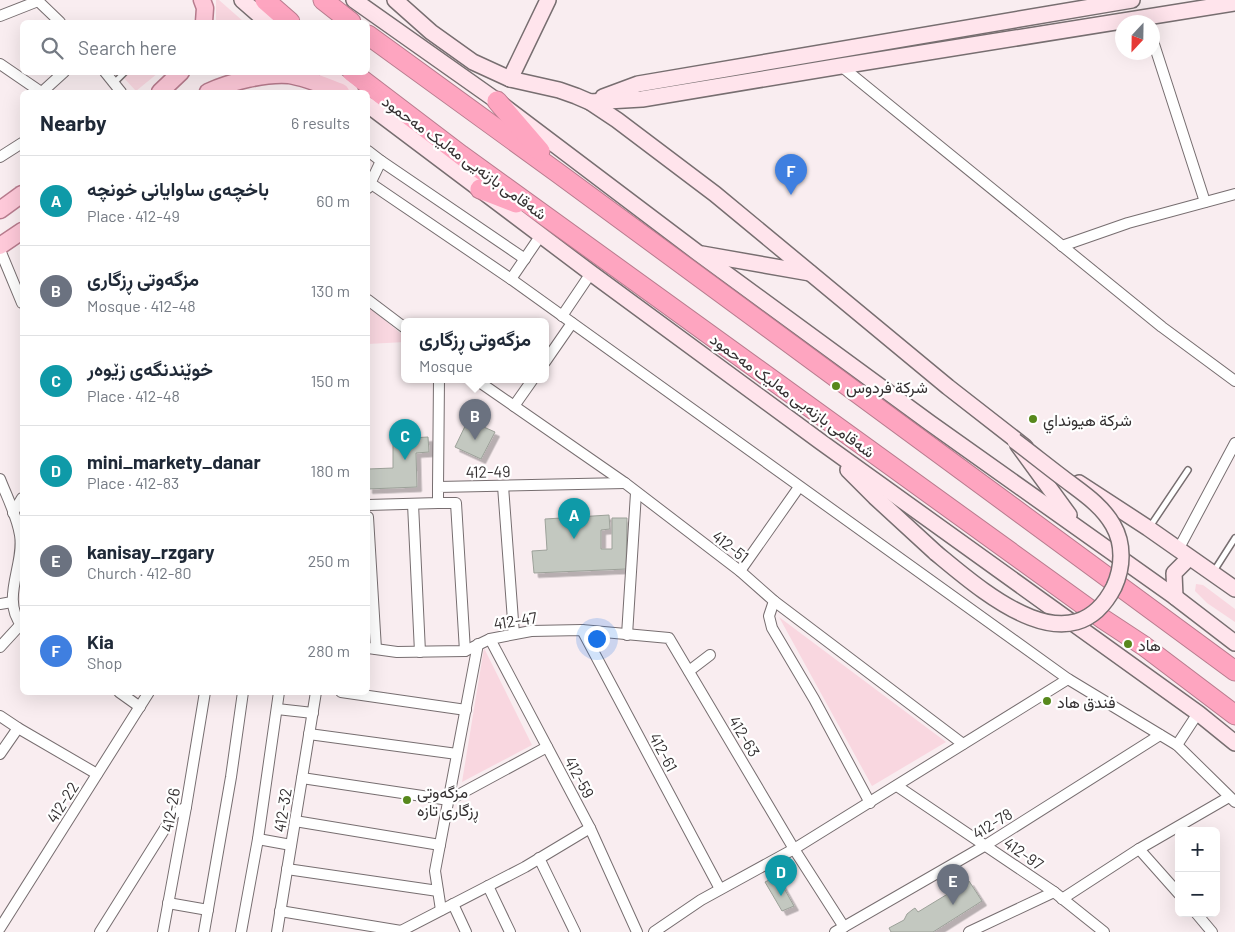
<!DOCTYPE html>
<html lang="en">
<head>
<meta charset="utf-8">
<style>
  :root { --surface:#fff; --page:#f6f6f7; --text:#1f2937; --muted:#747a83; --line:#e0e1e3; --accent:#2563eb }
  body { margin:0; font-family:Barlow,Vazirmatn,sans-serif; background:var(--page); color:var(--text) }
  .controls { position:absolute; right:15px; bottom:15px; display:grid; overflow:hidden; border-radius:8px; box-shadow:0 5px 20px #0002 }
  .controls button { width:45px; height:45px; display:grid; place-items:center; padding:0; border:0; border-bottom:1px solid var(--line); background:var(--surface); color:var(--text); font:25px sans-serif }
  .compass { position:absolute; left:1115px; top:15px; width:45px; height:45px; border-radius:50%; background:var(--surface); box-shadow:0 5px 20px #0002; rotate:202deg }
  .you { position:absolute; left:596px; top:638px; width:18px; height:18px; margin:-12px; border:4px solid #fff; border-radius:50%; background:#1a73e8; box-shadow:0 0 0 8px #1a73e833 }
  .badge { display:grid; place-items:center; width:32px; height:32px; border-radius:50%; background:var(--accent); color:#fff; font-size:16px; font-weight:700 }
  .pin { position:absolute; translate:-50% -41px; filter:drop-shadow(0 1px 2px #0008) }
  .pin::after { content:''; position:absolute; top:26px; width:18px; height:15px; background:inherit; clip-path:polygon(0 0,100% 0,50% 100%) }
  .popup { position:absolute; left:401px; top:318px; width:148px; height:65px; box-sizing:border-box; display:grid; place-content:center; border-radius:8px; background:var(--surface); filter:drop-shadow(0 1px 4px #0005); font-size:16px; white-space:nowrap; color:var(--muted) }
  .popup b { font-size:19px; color:var(--text) }
  .popup::after { content:''; position:absolute; left:50%; top:100%; margin-left:-10px; border:10px solid transparent; border-top-color:var(--surface) }
  .list { margin:0; padding:0; list-style:none }
  h2 { display:flex; justify-content:space-between; align-items:center; height:65px; margin:0; padding:0 20px; font-size:21px }
  h2 small { font-size:16px; font-weight:400; color:var(--muted) }
  .list li { display:grid; grid-template-columns:32px 1fr auto; gap:15px; align-items:center; box-sizing:border-box; height:90px; padding:0 20px; border-top:1px solid var(--line) }
  .list b { display:block; font-size:19px; white-space:nowrap }
  .list p { margin:0; font-size:16px; white-space:nowrap; color:var(--muted) }
  .list em { font-size:16px; font-style:normal; color:var(--muted) }
  .icon { flex:none; width:28px; height:28px; fill:none; stroke:currentColor; stroke-width:2; stroke-linecap:round; stroke-linejoin:round }
  .map { position:relative; flex:none; width:1235px; height:932px; overflow:hidden }
  .search { position:absolute; background:var(--surface); box-shadow:0 5px 20px #0002; left:20px; top:20px; width:350px; height:55px; display:flex; align-items:center; gap:12px; box-sizing:border-box; padding:0 18px; border-radius:8px; color:var(--muted); font-size:19px }
  .panel { position:absolute; background:var(--surface); box-shadow:0 5px 20px #0002; left:20px; top:90px; width:350px; height:605px; border-radius:8px }
  .map>svg:first-child { display:block }
  .green { fill:#f9d7e0 }
  .building { fill:#c3c8c0; stroke:#9ca199; filter:url(#shadow) }
  .lines { fill:none; stroke-linecap:round; stroke-linejoin:round }
  .lane-casing { stroke:#776e70; stroke-width:8 }
  .street-casing { stroke:#776e70; stroke-width:12 }
  .secondary-casing { stroke:#776e70; stroke-width:18 }
  .primary-casing { stroke:#b87c8e; stroke-width:19 }
  .highway-casing { stroke:#b87c8e; stroke-width:21 }
  .lane { stroke:#fff; stroke-width:5 }
  .street { stroke:#fff; stroke-width:10 }
  .secondary { stroke:#ffe4ec; stroke-width:15 }
  .primary { stroke:#fec9d9; stroke-width:16 }
  .highway { stroke:#fea5c0; stroke-width:19 }
  .secondary-bridge-casing { stroke:#776e70; stroke-width:18; stroke-linecap:butt }
  .secondary-bridge { stroke:#ffe4ec; stroke-width:15 }
  .poi-dot { fill:#57881c; stroke:#fff; stroke-width:2 }
  .labels { text-anchor:middle; dominant-baseline:central; stroke-width:4.5; stroke-linejoin:round; paint-order:stroke }
  .street-label { font-size:16px; fill:#353132; stroke:#fff }
  .poi-label { font-size:16px; fill:#353132; stroke:#fff; text-anchor:start }
</style>
</head>
<body>
<div class="map">
<svg width="1235" height="932" viewBox="0 0 1235 932">
  <defs>
    <filter id="shadow"><feDropShadow dx="4.5" dy="4.5" stdDeviation="0" flood-color="#0004"/></filter>
  </defs>
  <rect width="100%" height="100%" fill="#f9edf0"/>
  <g class="green">
    <path d="M216 0H219L244 22H216Z"/>
    <path d="M130 72H158V73L136 91 124 78Z"/>
    <path d="M368 306 405 337V342L368 344Z"/>
    <path d="M1196 584 1203 585 1235 609V622L1207 603 1195 591Z"/>
    <path d="M779 617 946 742 872 786Z"/>
    <path d="M484 648 532 745 462 782Z"/>
  </g>
  <g class="building">
    <path d="M468 420 495 432 481 459 455 447Z"/>
    <path d="M428 437 429 452 416 453 417 487 368 489V469L393 468V439Z"/>
    <path d="M609 515 610 529 601 530V549H612V518H627L626 569 534 573 532 551 547 550 545 519Z"/>
    <path d="M777 876 794 906 782 911 765 882Z"/>
    <path d="M969 881 982 901 933 932H891L889 928 904 920 907 914 912 910 915 908 918 912Z"/>
  </g>
  <g class="lines">
    <g class="lane-casing">
      <g id="lane">
        <path d="M114 83 125 72"/>
        <path d="M1149 528 1188 470"/>
        <path d="M1214 571 1235 538"/>
      </g>
    </g>
    <g class="street-casing">
      <g id="street">
        <path d="M37 0 60 22"/>
        <path d="M0 16 38 1"/>
        <path d="M1152 38 1205 202"/>
        <path d="M0 64 41 92"/>
        <path d="M841 66 1162 327 1235 381"/>
        <path d="M105 72 121 92"/>
        <path d="M42 92 64 72"/>
        <path d="M368 151 381 161 525 259"/>
        <path d="M0 157 22 143"/>
        <path d="M370 183 511 279 1068 679 1177 745 1235 802"/>
        <path d="M368 188 381 161"/>
        <path d="M1062 246 1128 223 1235 194"/>
        <path d="M0 250 22 303"/>
        <path d="M511 279 541 235"/>
        <path d="M368 300 405 328"/>
        <path d="M562 316 591 273"/>
        <path d="M545 362 572 323"/>
        <path d="M475 379 625 483 740 571 774 601 963 744"/>
        <path d="M514 406 533 379"/>
        <path d="M0 479C7 497 17 516 20 535 25 565 0 599 22 626"/>
        <path d="M503 486 514 634"/>
        <path d="M438 487 439 379"/>
        <path d="M438 503H456L465 651"/>
        <path d="M413 504 420 652"/>
        <path d="M368 505 438 503V487L625 483"/>
        <path d="M13 513 22 498"/>
        <path d="M368 517 376 649"/>
        <path d="M1178 550 1235 443"/>
        <path d="M740 571 799 487"/>
        <path d="M774 601 769 616 772 628 814 699 870 803"/>
        <path d="M0 604 12 602"/>
        <path d="M582 630 720 889"/>
        <path d="M627 635 636 493"/>
        <path d="M490 639 590 828 637 932"/>
        <path d="M0 647 22 623"/>
        <path d="M368 648 397 652 465 651 490 639 531 631 582 630 669 638 794 849 844 927"/>
        <path d="M689 671 710 655"/>
        <path d="M119 692 140 707"/>
        <path d="M341 692 466 710"/>
        <path d="M277 709 313 713"/>
        <path d="M0 716 18 728 97 774"/>
        <path d="M309 734 457 754"/>
        <path d="M1177 745 1198 713"/>
        <path d="M0 754 18 728"/>
        <path d="M302 778 449 800 547 747"/>
        <path d="M897 786 1054 892 1104 932"/>
        <path d="M295 821 440 845"/>
        <path d="M258 839 291 845"/>
        <path d="M1139 849 1179 894"/>
        <path d="M539 858 575 932"/>
        <path d="M287 869 438 891"/>
        <path d="M488 886 510 932"/>
        <path d="M1062 899 1139 849 1229 797"/>
        <path d="M168 903 208 910"/>
        <path d="M453 904 466 932"/>
        <path d="M441 910 435 871 478 644"/>
        <path d="M280 911 401 931"/>
        <path d="M1196 913 1212 932"/>
        <path d="M0 928 149 692"/>
        <path d="M100 932 174 814 186 807"/>
        <path d="M163 932 186 807 205 692"/>
        <path d="M204 932 231 777 243 692"/>
        <path d="M241 932 258 839 279 692"/>
        <path d="M277 932 316 692"/>
        <path d="M399 932 525 867 590 828"/>
        <path d="M654 932 701 900 794 849 1068 679"/>
        <path d="M835 932 986 845 1160 735"/>
        <path d="M969 932 1054 892"/>
      </g>
    </g>
    <g class="secondary-casing">
      <g id="secondary">
        <path d="M242 0 267 22"/>
        <path d="M354 0 497 101 698 253 930 423 1175 597 1235 643"/>
        <path d="M395 0 431 32 473 62 510 79 559 90 576 96 590 102 617 120 715 194 948 387 1025 447"/>
        <path d="M326 72 351 92"/>
        <path d="M510 79 548 0"/>
        <path d="M603 97 638 84 1132 0"/>
        <path d="M590 102 642 99 841 66 1235 3"/>
        <path d="M368 105 591 273 821 442 1198 713 1235 743"/>
        <path d="M702 254 810 273"/>
        <path d="M1018 445 1069 515"/>
        <path d="M848 470 875 497 936 553"/>
        <path d="M1079 483 1148 528 1235 589"/>
        <path d="M1175 597 1174 573 1189 558"/>
      </g>
    </g>
    <g class="primary-casing">
      <g id="primary">
        <path d="M202 0 205 8 204 22"/>
        <path d="M160 92 181 72"/>
        <path d="M208 92C229 82 266 73 289 75 307 78 325 86 341 92"/>
        <path d="M0 210 22 194"/>
        <path d="M0 246 22 231"/>
      </g>
    </g>
    <g class="highway-casing">
      <g id="highway">
        <path d="M265 0 290 22"/>
        <path d="M323 0 351 22"/>
        <path d="M368 35 558 173 1235 671"/>
        <path d="M352 72 461 155 1103 619 1144 646 1235 715"/>
        <path d="M497 101 540 151"/>
        <path d="M480 189 516 203"/>
      </g>
    </g>
    <use href="#lane" class="lane"/>
    <use href="#street" class="street"/>
    <use href="#secondary" class="secondary"/>
    <use href="#primary" class="primary"/>
    <use href="#highway" class="highway"/>
    <g class="secondary-bridge-casing">
      <path id="secondary-bridge" d="M936 553C981 590 1071 671 1114 587 1123 567 1124 544 1113 525 1101 504 1081 492 1063 478 1047 466 1031 453 1015 441"/>
    </g>
    <use href="#secondary-bridge" class="secondary-bridge"/>
  </g>
  <g class="poi-dot">
    <circle cx="836" cy="386" r="5"/>
    <circle cx="1033" cy="419" r="5"/>
    <circle cx="1128" cy="644" r="5"/>
    <circle cx="1047" cy="701" r="5"/>
    <circle cx="407" cy="800" r="5"/>
  </g>
  <g class="labels">
    <g class="street-label">
      <text transform="translate(465 157) rotate(36)">شەقامی بازنەیی مەلیک مەحمود</text>
      <text transform="translate(793 395) rotate(36)">شەقامی بازنەیی مەلیک مەحمود</text>
      <text transform="translate(488 471) rotate(-1)">412-49</text>
      <text transform="translate(731 546) rotate(38)">412-51</text>
      <text transform="translate(515 620) rotate(-9)">412-47</text>
      <text transform="translate(745 736) rotate(59)">412-63</text>
      <text transform="translate(664 752) rotate(62)">412-61</text>
      <text transform="translate(580 777) rotate(62)">412-59</text>
      <text transform="translate(62 802) rotate(-58)">412-22</text>
      <text transform="translate(170 810) rotate(-80)">412-26</text>
      <text transform="translate(282 810) rotate(-81)">412-32</text>
      <text transform="translate(992 823) rotate(-32)">412-78</text>
      <text transform="translate(1024 853) rotate(35)">412-97</text>
    </g>
    <g class="poi-label">
      <text x="846" y="386">شركة فردوس</text>
      <text x="1043" y="419">شركة هيونداي</text>
      <text x="1138" y="644">هاد</text>
      <text x="1057" y="701">فندق هاد</text>
      <text x="417" y="791">مزگەوتی<tspan x="417" dy="18">ڕزگاری تازە</tspan></text>
    </g>
  </g>
</svg>
<div class="controls">
<button>+</button>
<button>−</button>
</div>
<svg class="compass" viewBox="-18 -18 36 36"><path d="M0-13l5 13h-10z" fill="#e53935"/><path d="M0 13l5-13h-10z" fill="#747a83"/></svg>
<div class="you"></div>
<div class="pin badge" style="left:574px;top:539px;background:#0f9aa8">A</div>
<div class="pin badge" style="left:475px;top:440px;background:#6b7280">B</div>
<div class="popup"><b>مزگەوتی ڕزگاری</b>Mosque</div>
<div class="pin badge" style="left:405px;top:460px;background:#0f9aa8">C</div>
<div class="pin badge" style="left:781px;top:896px;background:#0f9aa8">D</div>
<div class="pin badge" style="left:953px;top:905px;background:#6b7280">E</div>
<div class="pin badge" style="left:791px;top:195px;background:#3f7fe0">F</div>
<div class="search"><svg class="icon" aria-label="search" viewBox="0 0 24 24"><circle cx="10" cy="10" r="6"/><path d="M15 15l6 6"/></svg>Search here</div>
<section class="panel">
<h2>Nearby<small>6 results</small></h2>
<ul class="list">
<li><span class="badge" style="background:#0f9aa8">A</span><div><b>باخچەی ساوایانی خونچە</b><p>Place · 412-49</p></div><em>60 m</em></li>
<li><span class="badge" style="background:#6b7280">B</span><div><b>مزگەوتی ڕزگاری</b><p>Mosque · 412-48</p></div><em>130 m</em></li>
<li><span class="badge" style="background:#0f9aa8">C</span><div><b>خوێندنگەی زێوەر</b><p>Place · 412-48</p></div><em>150 m</em></li>
<li><span class="badge" style="background:#0f9aa8">D</span><div><b>mini_markety_danar</b><p>Place · 412-83</p></div><em>180 m</em></li>
<li><span class="badge" style="background:#6b7280">E</span><div><b>kanisay_rzgary</b><p>Church · 412-80</p></div><em>250 m</em></li>
<li><span class="badge" style="background:#3f7fe0">F</span><div><b>Kia</b><p>Shop</p></div><em>280 m</em></li>
</ul>
</section>
</div>
</body>
</html>
